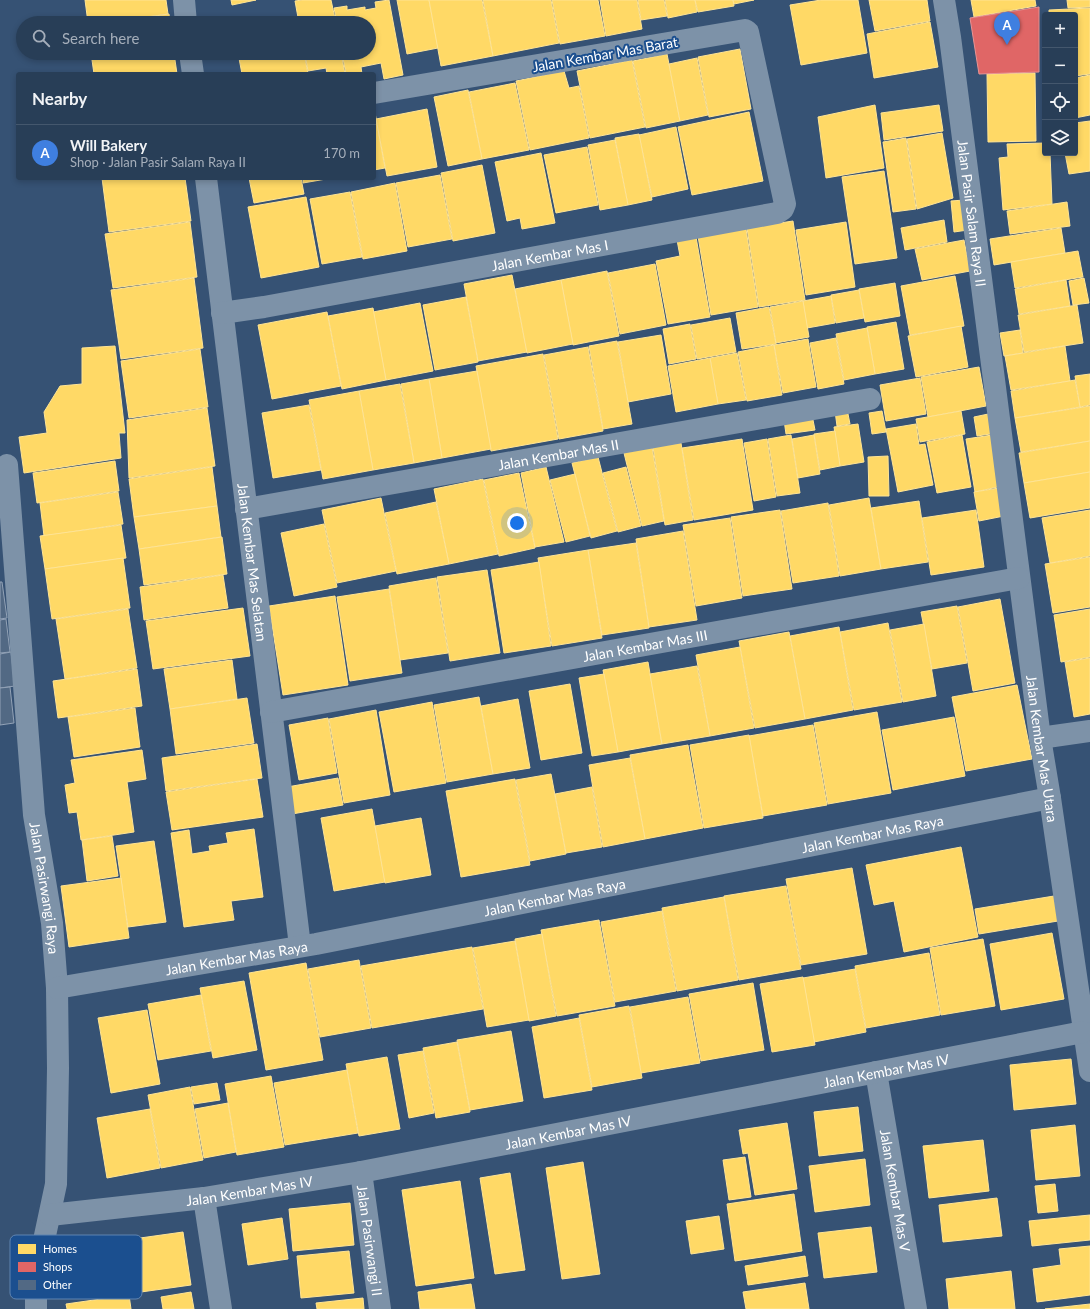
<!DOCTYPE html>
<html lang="en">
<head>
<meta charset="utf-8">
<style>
  :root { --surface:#283e57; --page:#344961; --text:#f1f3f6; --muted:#a5aeba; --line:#44576d; --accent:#b9c2ce }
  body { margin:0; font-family:Lato,sans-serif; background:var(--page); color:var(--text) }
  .controls { position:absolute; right:12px; top:12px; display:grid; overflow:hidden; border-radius:4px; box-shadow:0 2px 6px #0003 }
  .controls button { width:36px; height:36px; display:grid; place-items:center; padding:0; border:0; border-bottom:1px solid var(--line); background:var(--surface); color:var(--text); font:20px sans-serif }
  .you { position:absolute; left:517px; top:523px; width:14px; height:14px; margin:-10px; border:3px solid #fff; border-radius:50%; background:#1a73e8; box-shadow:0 0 0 6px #1a73e833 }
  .badge { display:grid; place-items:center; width:26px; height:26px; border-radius:50%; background:var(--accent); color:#fff; font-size:13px; font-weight:700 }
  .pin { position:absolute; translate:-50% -33px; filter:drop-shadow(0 1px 2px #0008) }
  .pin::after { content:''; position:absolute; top:21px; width:14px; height:12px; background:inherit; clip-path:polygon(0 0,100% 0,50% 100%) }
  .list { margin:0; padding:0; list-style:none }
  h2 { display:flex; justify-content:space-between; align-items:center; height:52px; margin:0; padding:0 16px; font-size:17px }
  h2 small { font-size:13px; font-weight:400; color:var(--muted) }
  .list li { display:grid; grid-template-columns:26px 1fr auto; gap:12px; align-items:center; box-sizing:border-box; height:56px; padding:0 16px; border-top:1px solid var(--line) }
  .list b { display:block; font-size:15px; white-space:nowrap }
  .list p { margin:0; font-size:13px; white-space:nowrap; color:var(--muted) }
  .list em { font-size:13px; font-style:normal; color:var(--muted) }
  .icon { flex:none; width:22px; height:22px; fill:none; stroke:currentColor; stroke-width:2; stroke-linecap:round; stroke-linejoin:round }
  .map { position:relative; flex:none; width:1090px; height:1309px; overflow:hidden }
  .search { position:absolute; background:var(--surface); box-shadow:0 2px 6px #0003; left:16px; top:16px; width:360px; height:44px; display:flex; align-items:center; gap:10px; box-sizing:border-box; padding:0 14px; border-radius:22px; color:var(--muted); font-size:15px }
  .panel { position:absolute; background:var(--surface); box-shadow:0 2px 6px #0003; left:16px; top:72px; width:360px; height:108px; border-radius:4px }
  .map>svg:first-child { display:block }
  .homes { fill:#ffd966; stroke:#ffe494 }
  .shops { fill:#e06666; stroke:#e99494 }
  .building { fill:#526984; stroke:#92a2b6 }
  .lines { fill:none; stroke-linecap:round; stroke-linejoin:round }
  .minor { stroke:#7d92a8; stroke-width:22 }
  .labels { text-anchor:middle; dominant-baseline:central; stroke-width:4; stroke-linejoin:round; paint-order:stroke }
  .street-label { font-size:14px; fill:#fff; stroke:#1b4f8f }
  .key { fill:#1b4f8f; stroke:#5f84b1; stroke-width:1 }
  .key-label { font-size:11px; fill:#fff }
</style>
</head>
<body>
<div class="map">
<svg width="1090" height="1309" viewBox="0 0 1090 1309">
  <rect width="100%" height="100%" fill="#365274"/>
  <g class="homes">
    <path d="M85 0H166L168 14 102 23H88Z"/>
    <path d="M231 0H256L232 5Z"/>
    <path d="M302 0H331L336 23H299L295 1Z"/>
    <path d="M389 0 403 75 384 79 381 63 361 67 362 74H346L342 53H369V23H337L334 8 347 6V10L365 7V10L376 8 375 2Z"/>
    <path d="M397 0H429L438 48 407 54Z"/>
    <path d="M429 0H482L493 56 441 66Z"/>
    <path d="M483 0H551L559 43 493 56Z"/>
    <path d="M552 0H598L605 36 560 44Z"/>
    <path d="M600 0H637L642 29 606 36Z"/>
    <path d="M638 0H664L667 16 641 20Z"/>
    <path d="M665 0H695L697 12 668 18Z"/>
    <path d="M695 0H733L734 6 698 12Z"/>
    <path d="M733 0H754L734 4Z"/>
    <path d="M821 0H858L867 53 801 65 790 5Z"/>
    <path d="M869 0H927L930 21 875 31Z"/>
    <path d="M971 0H1035L1036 6 974 17Z"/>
    <path d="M1067 0H1090V7L1068 8Z"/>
    <path d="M1090 8V74L1075 76V15H1049V10Z"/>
    <path d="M169 14 170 23H106Z"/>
    <path d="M930 22 938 67 874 78 867 34Z"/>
    <path d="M740 49 751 109 709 117 698 57Z"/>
    <path d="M91 53H174L177 74H94Z"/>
    <path d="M238 53H304L308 74H242Z"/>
    <path d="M305 53H341L345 74H327L326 68 308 71Z"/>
    <path d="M667 54 680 121 646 128 633 61Z"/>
    <path d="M697 58 708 115 680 121 669 64Z"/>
    <path d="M632 60 645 127 590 138 577 71Z"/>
    <path d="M564 71 569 88 579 86 589 138 530 150 516 81Z"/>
    <path d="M1035 73 1036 141 988 142 987 74Z"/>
    <path d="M1090 75V115L1075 118V78Z"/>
    <path d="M515 83 529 150 482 159 469 92Z"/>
    <path d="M468 90 482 159 448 166 434 97Z"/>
    <path d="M875 105 884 168 826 178 818 117Z"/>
    <path d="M939 105 943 131 884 140 881 113Z"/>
    <path d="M374 107 385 168 374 170Z"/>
    <path d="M427 109 437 167 387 176 376 119Z"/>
    <path d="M749 112 763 181 692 195 678 127Z"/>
    <path d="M1090 121V171L1069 174 1065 153H1075V123Z"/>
    <path d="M676 127 688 189 652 197 639 135Z"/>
    <path d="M942 133 953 198 917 209 907 139Z"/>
    <path d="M639 134 652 200 628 205 615 138Z"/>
    <path d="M906 138 916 209 893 212 883 142Z"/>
    <path d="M615 140 628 205 600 210 588 145Z"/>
    <path d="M1045 143V153H1050L1052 204 1003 210 999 158 1008 157 1007 144Z"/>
    <path d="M587 147 598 205 556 213 544 155Z"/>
    <path d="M541 153 555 223 522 229 520 218 507 221 495 162Z"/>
    <path d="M482 165 495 233 453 241 441 173Z"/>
    <path d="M884 171 897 258 855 264 842 177Z"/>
    <path d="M440 175 452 239 408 247 396 183Z"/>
    <path d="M102 178H185L191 221 109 232Z"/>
    <path d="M249 178H301L304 194 254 203Z"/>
    <path d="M303 178H332L303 183Z"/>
    <path d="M395 183 407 251 363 259 351 192Z"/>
    <path d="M350 192 362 257 322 264 310 199Z"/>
    <path d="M306 197 319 267 261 278 248 207Z"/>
    <path d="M964 200 968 230 954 232 951 201Z"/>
    <path d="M1067 202 1070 226 1010 234 1007 211Z"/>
    <path d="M944 220 947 242 905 250 901 228Z"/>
    <path d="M793 221 805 300 759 307 747 228Z"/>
    <path d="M190 222 197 277 113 288 105 234Z"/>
    <path d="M846 222 855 287 806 295 796 230Z"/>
    <path d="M1061 228 1065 253 994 265 990 239Z"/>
    <path d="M746 229 758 307 711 315 698 236Z"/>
    <path d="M696 237 710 317 668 324 656 261 680 256 677 240Z"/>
    <path d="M964 240 970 271 922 280 915 249Z"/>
    <path d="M1078 251 1083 277 1015 288 1011 262Z"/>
    <path d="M655 264 666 325 620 334 608 273Z"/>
    <path d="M607 271 619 336 573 345 561 280Z"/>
    <path d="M512 275 527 352 478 361 464 284Z"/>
    <path d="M955 276 964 326 910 335 901 286Z"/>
    <path d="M194 278 203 348 121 359 111 290Z"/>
    <path d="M1084 278 1089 303 1073 305 1069 281Z"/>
    <path d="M561 280 573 344 527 353 515 289Z"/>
    <path d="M1066 280 1070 306 1019 314 1015 289Z"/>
    <path d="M895 283 900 316 865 322 859 289Z"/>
    <path d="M859 290 864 318 836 323 831 295Z"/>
    <path d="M831 296 835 323 807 328 803 301Z"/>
    <path d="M466 297 478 362 435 370 423 305Z"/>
    <path d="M803 301 809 337 776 343 770 307Z"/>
    <path d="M420 303 433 371 386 380 373 312Z"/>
    <path d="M1077 305 1083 343 1024 352 1018 315Z"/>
    <path d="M769 307 776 344 742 349 736 313Z"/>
    <path d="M373 308 386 380 342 389 328 316Z"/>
    <path d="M327 312 341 386 272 399 258 325Z"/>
    <path d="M730 318 736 352 697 359 691 325Z"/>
    <path d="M896 322 904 369 875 374 867 327Z"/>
    <path d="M690 324 696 359 669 364 663 329Z"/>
    <path d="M961 326 968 367 916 377 908 336Z"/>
    <path d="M867 328 875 374 844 380 836 334Z"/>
    <path d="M1020 330 1023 353 1004 356 1000 333Z"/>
    <path d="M661 335 671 394 628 402 618 342Z"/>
    <path d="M836 338 844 384 818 389 810 343Z"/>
    <path d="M808 339 816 387 783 393 774 345Z"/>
    <path d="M617 341 632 424 603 429 589 346Z"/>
    <path d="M774 345 782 395 747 401 738 352Z"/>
    <path d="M115 346 125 433H119L121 458 24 473 19 437 47 433 44 412 60 386 82 384V348Z"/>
    <path d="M1065 346 1070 381 1011 390 1005 356Z"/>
    <path d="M588 347 603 431 559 439 544 355Z"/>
    <path d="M200 349 208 407 129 418 121 361Z"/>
    <path d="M737 353 746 400 718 404 710 358Z"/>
    <path d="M543 354 558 439 491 451 476 366Z"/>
    <path d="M710 358 718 404 676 412 668 366Z"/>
    <path d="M979 367 986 406 928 417 921 377Z"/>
    <path d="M477 371 491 449 442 458 429 379Z"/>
    <path d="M1090 374V405L1080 407 1075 376Z"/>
    <path d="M920 378 926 414 886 421 880 385Z"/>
    <path d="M429 379 442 458 414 463 401 384Z"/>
    <path d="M1075 380 1080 407 1015 418 1011 391Z"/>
    <path d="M400 384 414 463 373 470 359 391Z"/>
    <path d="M359 391 373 470 323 479 309 400Z"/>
    <path d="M309 405 321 470 273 478 262 413Z"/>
    <path d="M1090 406V441L1021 452 1015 418Z"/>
    <path d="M207 408 215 466 129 478 127 420Z"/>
    <path d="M847 409 850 424 837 426 835 411Z"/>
    <path d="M882 411 886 432 872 434 869 413Z"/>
    <path d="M961 411 965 434 920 442 916 419Z"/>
    <path d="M993 413 997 433 977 436 974 417Z"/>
    <path d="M812 415 815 430 786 434 784 420Z"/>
    <path d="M858 424 864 462 840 466 834 427Z"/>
    <path d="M916 424 919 445 925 444 933 485 898 492 886 429Z"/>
    <path d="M835 431 840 466 820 470 814 434Z"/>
    <path d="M791 435 800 493 777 496 768 439Z"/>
    <path d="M814 435 820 474 798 478 792 439Z"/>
    <path d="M962 435 971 487 937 493 927 442Z"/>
    <path d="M992 435 1002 486 975 492 966 439Z"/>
    <path d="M742 439 753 510 694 520 682 448Z"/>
    <path d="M767 439 776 497 754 501 744 443Z"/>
    <path d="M1090 441V472L1024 483 1019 453Z"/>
    <path d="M681 443 693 520 665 525 653 447Z"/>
    <path d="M652 447 664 521 642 526 624 453Z"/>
    <path d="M888 456 889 496H869L868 457Z"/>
    <path d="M598 457 617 531 591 538 572 463Z"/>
    <path d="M115 461 119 491 37 503 33 473Z"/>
    <path d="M212 467 217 506 134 517 129 479Z"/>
    <path d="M546 467 564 542 535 547 521 473Z"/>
    <path d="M626 467 641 526 618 532 603 473Z"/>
    <path d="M1090 472V508L1030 518 1024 483Z"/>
    <path d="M519 473 535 548 499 556 484 480Z"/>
    <path d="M575 474 590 536 566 542 550 480Z"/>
    <path d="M483 479 498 554 449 564 434 489Z"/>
    <path d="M999 488 1004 516 979 521 974 492Z"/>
    <path d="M118 492 123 524 44 536 40 503Z"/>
    <path d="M381 498 396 571 337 583 322 510Z"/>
    <path d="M869 498 881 569 840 576 829 505Z"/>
    <path d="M919 501 928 562 881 569 871 508Z"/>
    <path d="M436 502 449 564 397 574 385 513Z"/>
    <path d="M828 503 839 576 793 583 781 511Z"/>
    <path d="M217 506 221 537 139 549 134 517Z"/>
    <path d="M780 510 792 589 743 596 731 517Z"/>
    <path d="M976 510 984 567 931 575 922 518Z"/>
    <path d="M1090 510V556L1050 563 1042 518Z"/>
    <path d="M730 518 742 598 696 606 683 525Z"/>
    <path d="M324 524 337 587 294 596 281 533Z"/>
    <path d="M121 525 126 558 45 569 40 536Z"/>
    <path d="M683 531 697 620 649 627 636 539Z"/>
    <path d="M222 537 227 574 144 585 139 549Z"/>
    <path d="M636 543 649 628 602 635 588 550Z"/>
    <path d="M588 550 602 638 552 646 538 558Z"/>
    <path d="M1090 557V607L1053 613 1045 564Z"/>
    <path d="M123 558 130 608 52 619 45 569Z"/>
    <path d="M539 562 551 646 504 653 491 570Z"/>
    <path d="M487 570 500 653 450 661 437 577Z"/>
    <path d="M223 575 228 608 144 620 140 587Z"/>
    <path d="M436 578 448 653 400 660 389 586Z"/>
    <path d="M389 589 402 673 350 681 337 597Z"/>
    <path d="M335 596 348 685 283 695 269 606Z"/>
    <path d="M1000 599 1015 683 973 691 958 607Z"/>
    <path d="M957 606 967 663 932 669 921 612Z"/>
    <path d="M243 608 250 656 153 669 146 621Z"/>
    <path d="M128 609 137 668 65 679 56 619Z"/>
    <path d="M1090 609V657L1061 662 1054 615Z"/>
    <path d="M888 623 902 702 854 710 840 632Z"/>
    <path d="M924 624 936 696 903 702 890 630Z"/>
    <path d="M839 627 853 710 805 719 790 636Z"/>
    <path d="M789 632 805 719 755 728 739 641Z"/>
    <path d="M740 647 754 728 710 736 696 655Z"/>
    <path d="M1090 658V714L1074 717 1065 662Z"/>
    <path d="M232 660 237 699 170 709 164 669Z"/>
    <path d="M648 662 662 744 618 752 603 670Z"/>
    <path d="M697 666 710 736 662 744 650 674Z"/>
    <path d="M137 669 142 706 58 718 53 681Z"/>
    <path d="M604 674 618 752 592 756 579 678Z"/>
    <path d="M570 684 582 753 541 760 529 691Z"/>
    <path d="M1017 685 1032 759 966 771 952 697Z"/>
    <path d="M479 697 493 774 447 782 434 705Z"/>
    <path d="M247 698 254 743 176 754 170 709Z"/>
    <path d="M518 699 530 768 493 774 481 706Z"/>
    <path d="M432 702 446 783 394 792 379 712Z"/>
    <path d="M135 708 140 747 74 757 68 717Z"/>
    <path d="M376 710 390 795 344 803 329 719Z"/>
    <path d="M877 712 891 793 828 804 814 723Z"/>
    <path d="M954 717 965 776 893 790 882 730Z"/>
    <path d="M328 718 337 773 299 780 289 725Z"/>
    <path d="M813 725 827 805 763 816 749 736Z"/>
    <path d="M749 735 763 818 704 828 690 745Z"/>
    <path d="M257 744 262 778 166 791 162 758Z"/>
    <path d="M688 745 703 828 645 839 630 755Z"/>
    <path d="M142 750 146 779 127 782 134 832 81 840 77 812 69 813 65 785 75 783 71 760Z"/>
    <path d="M630 758 645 839 603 847 589 765Z"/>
    <path d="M551 774 566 854 530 861 516 780Z"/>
    <path d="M338 778 343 805 292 814 287 787Z"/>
    <path d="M257 779 263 817 172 830 166 792Z"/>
    <path d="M515 779 530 865 461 877 446 791Z"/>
    <path d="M592 787 602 847 566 853 555 794Z"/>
    <path d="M372 809 385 882 334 891 321 818Z"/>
    <path d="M421 818 431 875 385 883 375 826Z"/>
    <path d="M254 829 263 897 231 901 234 920 184 927 171 833 189 830 192 854 210 851 209 846 228 843 226 833Z"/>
    <path d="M112 836 118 876 87 881 82 840Z"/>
    <path d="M154 841 166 922 128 927 116 846Z"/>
    <path d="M961 847 978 937 904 952 894 901 874 905 866 865Z"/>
    <path d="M852 868 867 954 801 965 786 879Z"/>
    <path d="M121 878 129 938 69 947 61 886Z"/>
    <path d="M786 886 801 969 739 980 724 896Z"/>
    <path d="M1054 896 1058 921 979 934 975 909Z"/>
    <path d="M724 897 738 980 677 991 662 908Z"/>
    <path d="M662 911 676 991 615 1002 601 922Z"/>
    <path d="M599 920 615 1006 557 1016 541 930Z"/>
    <path d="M1052 933 1064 999 1001 1010 990 944Z"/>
    <path d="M542 934 556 1016 529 1021 515 939Z"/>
    <path d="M983 939 995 1006 941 1015 930 948Z"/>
    <path d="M515 941 529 1020 487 1027 473 948Z"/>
    <path d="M472 947 483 1009 372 1028 361 966Z"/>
    <path d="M929 953 940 1015 866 1028 855 966Z"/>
    <path d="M359 960 371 1028 320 1037 308 969Z"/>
    <path d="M306 963 323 1060 266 1070 249 973Z"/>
    <path d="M855 969 866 1032 814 1042 803 978Z"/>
    <path d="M803 977 815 1045 772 1052 760 984Z"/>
    <path d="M244 981 257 1050 213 1058 200 988Z"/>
    <path d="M753 983 764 1050 701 1061 689 994Z"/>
    <path d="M201 995 211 1051 158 1060 148 1004Z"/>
    <path d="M688 997 700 1063 641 1073 630 1007Z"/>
    <path d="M629 1006 642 1078 592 1087 579 1015Z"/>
    <path d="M147 1010 160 1084 111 1093 98 1018Z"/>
    <path d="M579 1018 592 1090 544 1098 532 1027Z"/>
    <path d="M511 1031 523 1101 470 1110 457 1040Z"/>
    <path d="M457 1042 470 1112 436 1118 423 1048Z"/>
    <path d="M423 1051 434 1113 409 1118 398 1055Z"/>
    <path d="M387 1057 400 1129 359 1136 346 1064Z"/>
    <path d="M1071 1059 1076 1104 1014 1110 1010 1065Z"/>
    <path d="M347 1070 358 1133 285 1145 274 1083Z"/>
    <path d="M271 1076 284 1147 237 1155 225 1084Z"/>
    <path d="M217 1083 220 1100 194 1104 191 1087Z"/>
    <path d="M190 1087 203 1160 161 1168 148 1095Z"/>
    <path d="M228 1103 236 1152 204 1158 195 1109Z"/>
    <path d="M858 1107 863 1151 819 1156 814 1112Z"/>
    <path d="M150 1109 160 1168 107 1178 97 1118Z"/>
    <path d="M787 1123 797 1189 755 1195 748 1153 743 1154 739 1130Z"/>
    <path d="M1075 1125 1080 1176 1036 1180 1031 1130Z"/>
    <path d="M983 1140 989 1191 929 1198 923 1146Z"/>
    <path d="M745 1157 751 1197 729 1200 723 1160Z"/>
    <path d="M865 1159 870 1205 815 1212 809 1166Z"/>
    <path d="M583 1162 600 1274 562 1279 546 1168Z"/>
    <path d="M510 1173 525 1270 495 1274 480 1178Z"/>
    <path d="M460 1181 474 1278 416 1286 402 1190Z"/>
    <path d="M1055 1184 1058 1211 1038 1213 1035 1186Z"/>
    <path d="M794 1194 802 1251 735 1261 727 1204Z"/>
    <path d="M997 1198 1002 1236 943 1242 939 1205Z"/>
    <path d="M350 1203 354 1245 293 1251 289 1209Z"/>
    <path d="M1090 1215V1240L1032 1246 1029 1221Z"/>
    <path d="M719 1216 724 1249 691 1254 686 1221Z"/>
    <path d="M282 1218 288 1259 248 1265 242 1224Z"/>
    <path d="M871 1227 877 1272 824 1278 818 1233Z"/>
    <path d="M183 1232 191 1285 141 1292 133 1239Z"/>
    <path d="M1090 1246V1295L1037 1302 1033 1269 1061 1265 1059 1249Z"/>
    <path d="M349 1251 354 1293 301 1298 297 1256Z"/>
    <path d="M805 1256 808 1276 748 1285 745 1266Z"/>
    <path d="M1011 1271 1015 1309H949L946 1279Z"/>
    <path d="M805 1283 809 1309H746L743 1292Z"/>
    <path d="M471 1284 475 1309H420L418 1292Z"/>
    <path d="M191 1292 194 1309H163L161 1297Z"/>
    <path d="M129 1295 131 1309H67L66 1304Z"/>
    <path d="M363 1298 364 1309H317L316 1303Z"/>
    <path d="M1090 1304V1309H1045Z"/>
  </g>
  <path class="shops" d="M1039 7V72L979 74 970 18Z"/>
  <g class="building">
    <path d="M0 582H2L7 618 0 619Z"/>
    <path d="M6 619 10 652 0 653V620Z"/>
    <path d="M11 652 15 686 0 688V654Z"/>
    <path d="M10 687 14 723 0 725V688Z"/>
  </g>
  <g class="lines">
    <g class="minor">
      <path d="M184 0 186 23"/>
      <path id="s1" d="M944 0 950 37 1040 738 1050 798 1090 1071"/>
      <path d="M190 53 193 74"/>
      <path id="s2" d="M206 178 300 946"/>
      <path id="s3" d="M222 313 264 307 777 213 783 209 785 204 748 32 745 30 374 93"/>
      <path id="s4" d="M7 465 34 815 52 923 57 988 58 1068 56 1184 40 1259 36 1284V1309"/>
      <path id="s5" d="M246 509 870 399"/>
      <path id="s6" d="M271 712 1019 578"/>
      <path d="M1040 738 1090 731"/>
      <path id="s7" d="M57 988 316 944 1050 798"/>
      <path id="s8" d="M876 1072 916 1309"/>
      <path id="s9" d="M361 1172 380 1309"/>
      <path d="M204 1198 221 1309"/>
      <path id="s10" d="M50 1215 204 1198 361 1172 1083 1032"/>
    </g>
  </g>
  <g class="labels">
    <g class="street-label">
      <text transform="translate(605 54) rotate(-10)">Jalan Kembar Mas Barat</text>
      <text stroke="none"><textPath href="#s1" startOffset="215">Jalan Pasir Salam Raya II</textPath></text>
      <text stroke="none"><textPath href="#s3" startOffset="333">Jalan Kembar Mas I</textPath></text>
      <text stroke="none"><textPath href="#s5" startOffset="317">Jalan Kembar Mas II</textPath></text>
      <text stroke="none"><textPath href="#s2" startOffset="387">Jalan Kembar Mas Selatan</textPath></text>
      <text stroke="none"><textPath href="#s6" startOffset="380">Jalan Kembar Mas III</textPath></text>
      <text stroke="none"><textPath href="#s1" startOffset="755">Jalan Kembar Mas Utara</textPath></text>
      <text stroke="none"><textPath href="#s7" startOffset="830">Jalan Kembar Mas Raya</textPath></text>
      <text stroke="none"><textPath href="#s4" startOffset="425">Jalan Pasirwangi Raya</textPath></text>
      <text stroke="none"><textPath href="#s7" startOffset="506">Jalan Kembar Mas Raya</textPath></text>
      <text stroke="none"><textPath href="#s7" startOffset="182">Jalan Kembar Mas Raya</textPath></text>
      <text stroke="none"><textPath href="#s10" startOffset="849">Jalan Kembar Mas IV</textPath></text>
      <text stroke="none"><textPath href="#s10" startOffset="525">Jalan Kembar Mas IV</textPath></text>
      <text stroke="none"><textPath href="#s10" startOffset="201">Jalan Kembar Mas IV</textPath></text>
      <text stroke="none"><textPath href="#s8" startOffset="120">Jalan Kembar Mas V</textPath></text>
      <text stroke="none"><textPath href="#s9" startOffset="69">Jalan Pasirwangi II</textPath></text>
    </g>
  </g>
  <rect x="10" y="1235" width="132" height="64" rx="6" class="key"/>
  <rect x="18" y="1244" width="18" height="10" fill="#ffd966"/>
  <rect x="18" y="1262" width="18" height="10" fill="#e06666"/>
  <rect x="18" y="1280" width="18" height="10" fill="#526984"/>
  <g class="key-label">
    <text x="43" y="1253">Homes</text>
    <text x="43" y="1271">Shops</text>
    <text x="43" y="1289">Other</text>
  </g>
</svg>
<div class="controls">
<button>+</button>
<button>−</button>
<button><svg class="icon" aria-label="locate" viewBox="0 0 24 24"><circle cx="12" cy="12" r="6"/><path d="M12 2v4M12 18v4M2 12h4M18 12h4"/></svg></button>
<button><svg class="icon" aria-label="layers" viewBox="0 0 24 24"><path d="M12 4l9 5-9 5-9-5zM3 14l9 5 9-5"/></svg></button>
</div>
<div class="you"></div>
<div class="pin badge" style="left:1007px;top:45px;background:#3f7fe0">A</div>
<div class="search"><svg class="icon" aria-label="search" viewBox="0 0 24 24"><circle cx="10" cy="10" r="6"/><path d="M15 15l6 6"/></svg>Search here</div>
<section class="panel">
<h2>Nearby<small></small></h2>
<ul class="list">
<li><span class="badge" style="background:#3f7fe0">A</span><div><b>Will Bakery</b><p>Shop · Jalan Pasir Salam Raya II</p></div><em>170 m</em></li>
</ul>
</section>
</div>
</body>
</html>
